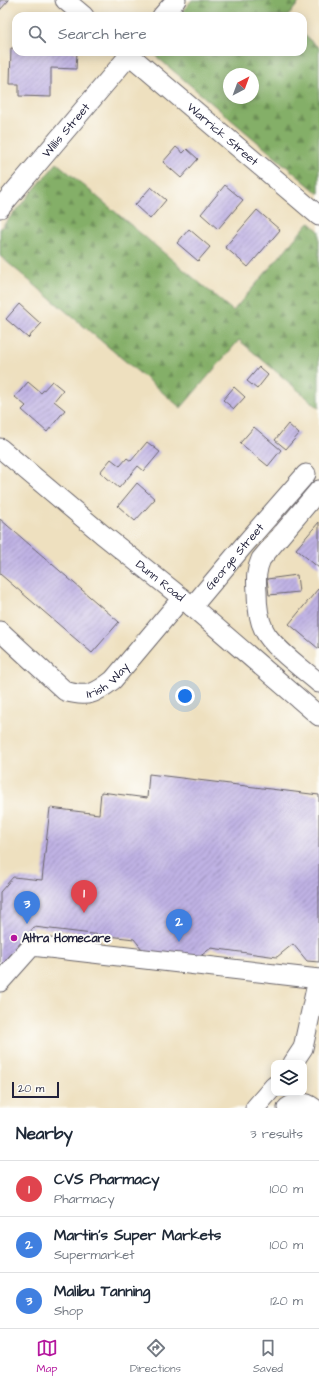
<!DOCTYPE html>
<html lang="en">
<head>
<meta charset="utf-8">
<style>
  :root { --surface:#fff; --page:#f2f2f3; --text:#1f2937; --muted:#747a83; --line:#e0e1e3; --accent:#b5179e }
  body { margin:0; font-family:"Architects Daughter",sans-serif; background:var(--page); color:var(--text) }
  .controls { position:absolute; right:12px; bottom:12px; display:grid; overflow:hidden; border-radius:8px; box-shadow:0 2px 10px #0003 }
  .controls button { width:36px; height:36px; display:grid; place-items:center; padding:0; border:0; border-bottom:1px solid var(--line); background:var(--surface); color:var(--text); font:20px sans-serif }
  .compass { position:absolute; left:223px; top:68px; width:36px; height:36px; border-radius:50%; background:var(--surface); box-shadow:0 2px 10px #0003; rotate:41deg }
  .scale { position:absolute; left:12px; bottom:10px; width:47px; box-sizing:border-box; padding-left:4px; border:2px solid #22223b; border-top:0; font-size:11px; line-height:14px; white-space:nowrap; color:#22223b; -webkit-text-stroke:3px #fdfcf7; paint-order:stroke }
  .you { position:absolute; left:185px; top:696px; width:14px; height:14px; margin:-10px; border:3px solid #fff; border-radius:50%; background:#1a73e8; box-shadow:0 0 0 6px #1a73e833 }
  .badge { display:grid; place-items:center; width:26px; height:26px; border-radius:50%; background:var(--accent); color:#fff; font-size:13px; font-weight:700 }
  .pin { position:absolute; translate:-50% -33px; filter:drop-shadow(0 1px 2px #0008) }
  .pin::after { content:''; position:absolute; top:21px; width:14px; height:12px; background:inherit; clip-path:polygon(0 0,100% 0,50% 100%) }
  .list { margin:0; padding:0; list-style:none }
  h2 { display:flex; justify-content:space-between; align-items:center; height:52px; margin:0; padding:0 16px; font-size:17px }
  h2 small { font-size:13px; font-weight:400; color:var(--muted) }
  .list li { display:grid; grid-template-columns:26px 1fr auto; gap:12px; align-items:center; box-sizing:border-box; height:56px; padding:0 16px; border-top:1px solid var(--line) }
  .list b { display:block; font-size:15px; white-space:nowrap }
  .list p { margin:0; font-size:13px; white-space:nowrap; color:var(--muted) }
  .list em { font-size:13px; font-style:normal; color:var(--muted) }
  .icon { flex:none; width:22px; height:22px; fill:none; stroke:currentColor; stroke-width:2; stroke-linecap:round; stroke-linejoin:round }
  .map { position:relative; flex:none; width:319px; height:1108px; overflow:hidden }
  .search { position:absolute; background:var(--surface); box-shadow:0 2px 10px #0003; left:12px; right:12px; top:12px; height:44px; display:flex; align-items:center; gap:10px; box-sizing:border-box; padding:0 14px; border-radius:12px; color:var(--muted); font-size:15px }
  .sheet { height:220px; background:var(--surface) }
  nav { display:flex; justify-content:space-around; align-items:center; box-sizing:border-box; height:56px; border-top:1px solid var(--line); background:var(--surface); font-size:11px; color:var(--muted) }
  nav a { display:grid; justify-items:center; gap:2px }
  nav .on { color:var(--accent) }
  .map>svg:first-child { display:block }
  .forest { fill:url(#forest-firs); stroke:#536851; fill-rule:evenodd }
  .building { fill:url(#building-hatch) }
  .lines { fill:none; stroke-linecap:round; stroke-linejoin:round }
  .minor-casing { stroke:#696469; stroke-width:21 }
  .minor { stroke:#fff; stroke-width:19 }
  .poi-dot { fill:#b5179e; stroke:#fdfcf7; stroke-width:1.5 }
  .labels { text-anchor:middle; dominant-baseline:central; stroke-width:4; stroke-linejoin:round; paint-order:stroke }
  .street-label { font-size:12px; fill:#22223b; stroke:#fdfcf7 }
  .poi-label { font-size:12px; font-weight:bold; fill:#22223b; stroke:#fdfcf7; text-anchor:start }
</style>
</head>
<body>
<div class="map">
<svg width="319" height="1108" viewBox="0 0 319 1108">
  <defs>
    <pattern id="forest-firs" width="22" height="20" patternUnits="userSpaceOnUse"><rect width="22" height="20" fill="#84af67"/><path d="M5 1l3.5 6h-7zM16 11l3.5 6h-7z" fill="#6c8e56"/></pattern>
    <pattern id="building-hatch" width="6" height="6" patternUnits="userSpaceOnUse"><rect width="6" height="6" fill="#bfb2e4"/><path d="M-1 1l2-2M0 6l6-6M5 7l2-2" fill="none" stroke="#9b90ba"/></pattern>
  </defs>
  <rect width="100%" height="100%" fill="#fdfcf7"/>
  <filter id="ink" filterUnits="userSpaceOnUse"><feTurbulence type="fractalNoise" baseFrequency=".025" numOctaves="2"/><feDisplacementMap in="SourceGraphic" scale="8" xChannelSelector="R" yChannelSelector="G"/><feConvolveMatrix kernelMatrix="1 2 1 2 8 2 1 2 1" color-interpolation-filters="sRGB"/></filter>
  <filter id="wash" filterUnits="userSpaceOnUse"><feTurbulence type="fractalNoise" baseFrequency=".012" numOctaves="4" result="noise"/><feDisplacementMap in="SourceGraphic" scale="16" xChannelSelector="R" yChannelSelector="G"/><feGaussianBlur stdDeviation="0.9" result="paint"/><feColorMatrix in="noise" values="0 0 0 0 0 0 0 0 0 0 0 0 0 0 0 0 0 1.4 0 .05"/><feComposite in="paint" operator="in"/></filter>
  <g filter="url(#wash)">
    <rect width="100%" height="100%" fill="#eee0bf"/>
    <g class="forest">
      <path d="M192 0H301L288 16H179Z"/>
      <path d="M303 34 319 48V194L157 57V52H303ZM229 74H253V98H229Z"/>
      <path d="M57 163 233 311 309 222 319 231V408L239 340 181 408 0 256V229Z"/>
    </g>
    <g id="blocks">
      <g class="building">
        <path d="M0 0H9L0 10Z"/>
        <path d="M11 48H16V52H77L76 69 51 68V97L19 96V84H10Z"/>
        <path d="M176 147 183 153 187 149 198 159 181 178 163 162Z"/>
        <path d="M225 185 243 200 218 229 201 214Z"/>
        <path d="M151 187 166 200 150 219 135 205Z"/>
        <path d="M257 210 280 230 248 267 225 247Z"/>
        <path d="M189 229 210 247 198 261 177 243Z"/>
        <path d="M19 304 41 324 28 338 6 319Z"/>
        <path d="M259 367 268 375 257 389 247 381Z"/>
        <path d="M52 381 63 390 54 401 65 410 47 432 22 410 26 406 15 397 28 382 41 393Z"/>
        <path d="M234 387 245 397 234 409 223 400Z"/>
        <path d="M288 424 299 434 286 449 275 440Z"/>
        <path d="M254 427 281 450 268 466 240 443Z"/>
        <path d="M147 442 160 452 144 471 138 466 119 488 100 472 111 459 120 466 127 458 131 461Z"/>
        <path d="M137 483 155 499 135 521 118 506Z"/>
        <path d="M0 519 119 622 92 653 0 574Z"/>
        <path d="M319 522V568L296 549Z"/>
        <path d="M297 575 299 592 269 595 267 579Z"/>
        <path d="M318 589 319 590V649L289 624Z"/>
        <path d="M149 774 319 795V962L307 961 293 944 277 957 211 948 194 961 146 954 134 939 34 927 0 967V892L13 877 42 880 50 808 99 814 101 792 147 798Z"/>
      </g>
    </g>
  </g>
  <g filter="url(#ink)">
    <use href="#blocks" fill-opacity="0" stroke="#696469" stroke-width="1"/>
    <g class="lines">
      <g class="minor-casing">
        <g id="minor">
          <path d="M65 0 84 16"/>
          <path d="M162 16 176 0"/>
          <path id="s1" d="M126 52 319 216"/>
          <path id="s2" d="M0 208 132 52"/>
          <path id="s3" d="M0 448 102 534 182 598 319 716"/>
          <path d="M319 490 261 559C256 570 256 579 257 592 257 605 258 618 264 630 272 647 304 670 319 683"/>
          <path id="s4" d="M192 607 244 545 306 474"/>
          <path id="s5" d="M0 631 65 691C87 698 95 694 113 680L182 598"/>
          <path d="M0 982 32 946 319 979"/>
          <path d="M293 1063 303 1048 318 979"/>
          <path d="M255 1108 274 1086"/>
          <path d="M287 1108C296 1101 305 1101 314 1108"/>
        </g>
      </g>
      <use href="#minor" class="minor"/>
    </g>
  </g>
  <circle class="poi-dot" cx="14" cy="938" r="4"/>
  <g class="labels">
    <g class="street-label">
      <text stroke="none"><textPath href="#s2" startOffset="102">Willis Street</textPath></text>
      <text stroke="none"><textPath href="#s1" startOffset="127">Warrick Street</textPath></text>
      <text stroke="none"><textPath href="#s4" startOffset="66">George Street</textPath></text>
      <text stroke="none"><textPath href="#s3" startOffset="208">Dunn Road</textPath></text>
      <text stroke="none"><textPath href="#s5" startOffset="136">Irish Way</textPath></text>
    </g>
    <g class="poi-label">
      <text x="22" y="938">Altra Homecare</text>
    </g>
  </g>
</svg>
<div class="controls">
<button><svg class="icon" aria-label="layers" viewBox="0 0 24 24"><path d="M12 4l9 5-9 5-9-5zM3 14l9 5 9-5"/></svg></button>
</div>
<svg class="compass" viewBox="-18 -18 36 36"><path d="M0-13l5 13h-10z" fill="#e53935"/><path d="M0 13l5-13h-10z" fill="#747a83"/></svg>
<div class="scale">20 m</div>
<div class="you"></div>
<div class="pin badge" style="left:84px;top:913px;background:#e0444e">1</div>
<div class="pin badge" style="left:179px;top:942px;background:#3f7fe0">2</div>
<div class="pin badge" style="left:27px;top:924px;background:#3f7fe0">3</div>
<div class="search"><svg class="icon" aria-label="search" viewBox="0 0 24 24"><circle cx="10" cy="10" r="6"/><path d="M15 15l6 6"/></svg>Search here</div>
</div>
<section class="sheet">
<h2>Nearby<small>3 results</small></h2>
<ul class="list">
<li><span class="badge" style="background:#e0444e">1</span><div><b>CVS Pharmacy</b><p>Pharmacy</p></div><em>100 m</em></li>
<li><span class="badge" style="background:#3f7fe0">2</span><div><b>Martin's Super Markets</b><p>Supermarket</p></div><em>100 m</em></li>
<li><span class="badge" style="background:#3f7fe0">3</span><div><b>Malibu Tanning</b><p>Shop</p></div><em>120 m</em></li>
</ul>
</section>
<nav>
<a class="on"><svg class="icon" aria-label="map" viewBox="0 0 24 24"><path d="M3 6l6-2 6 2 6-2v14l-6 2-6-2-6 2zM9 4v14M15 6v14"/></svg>Map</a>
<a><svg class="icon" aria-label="directions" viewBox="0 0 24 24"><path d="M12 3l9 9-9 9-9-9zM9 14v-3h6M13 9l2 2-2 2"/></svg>Directions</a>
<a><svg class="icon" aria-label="saved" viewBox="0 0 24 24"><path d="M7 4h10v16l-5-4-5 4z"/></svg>Saved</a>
</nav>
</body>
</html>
